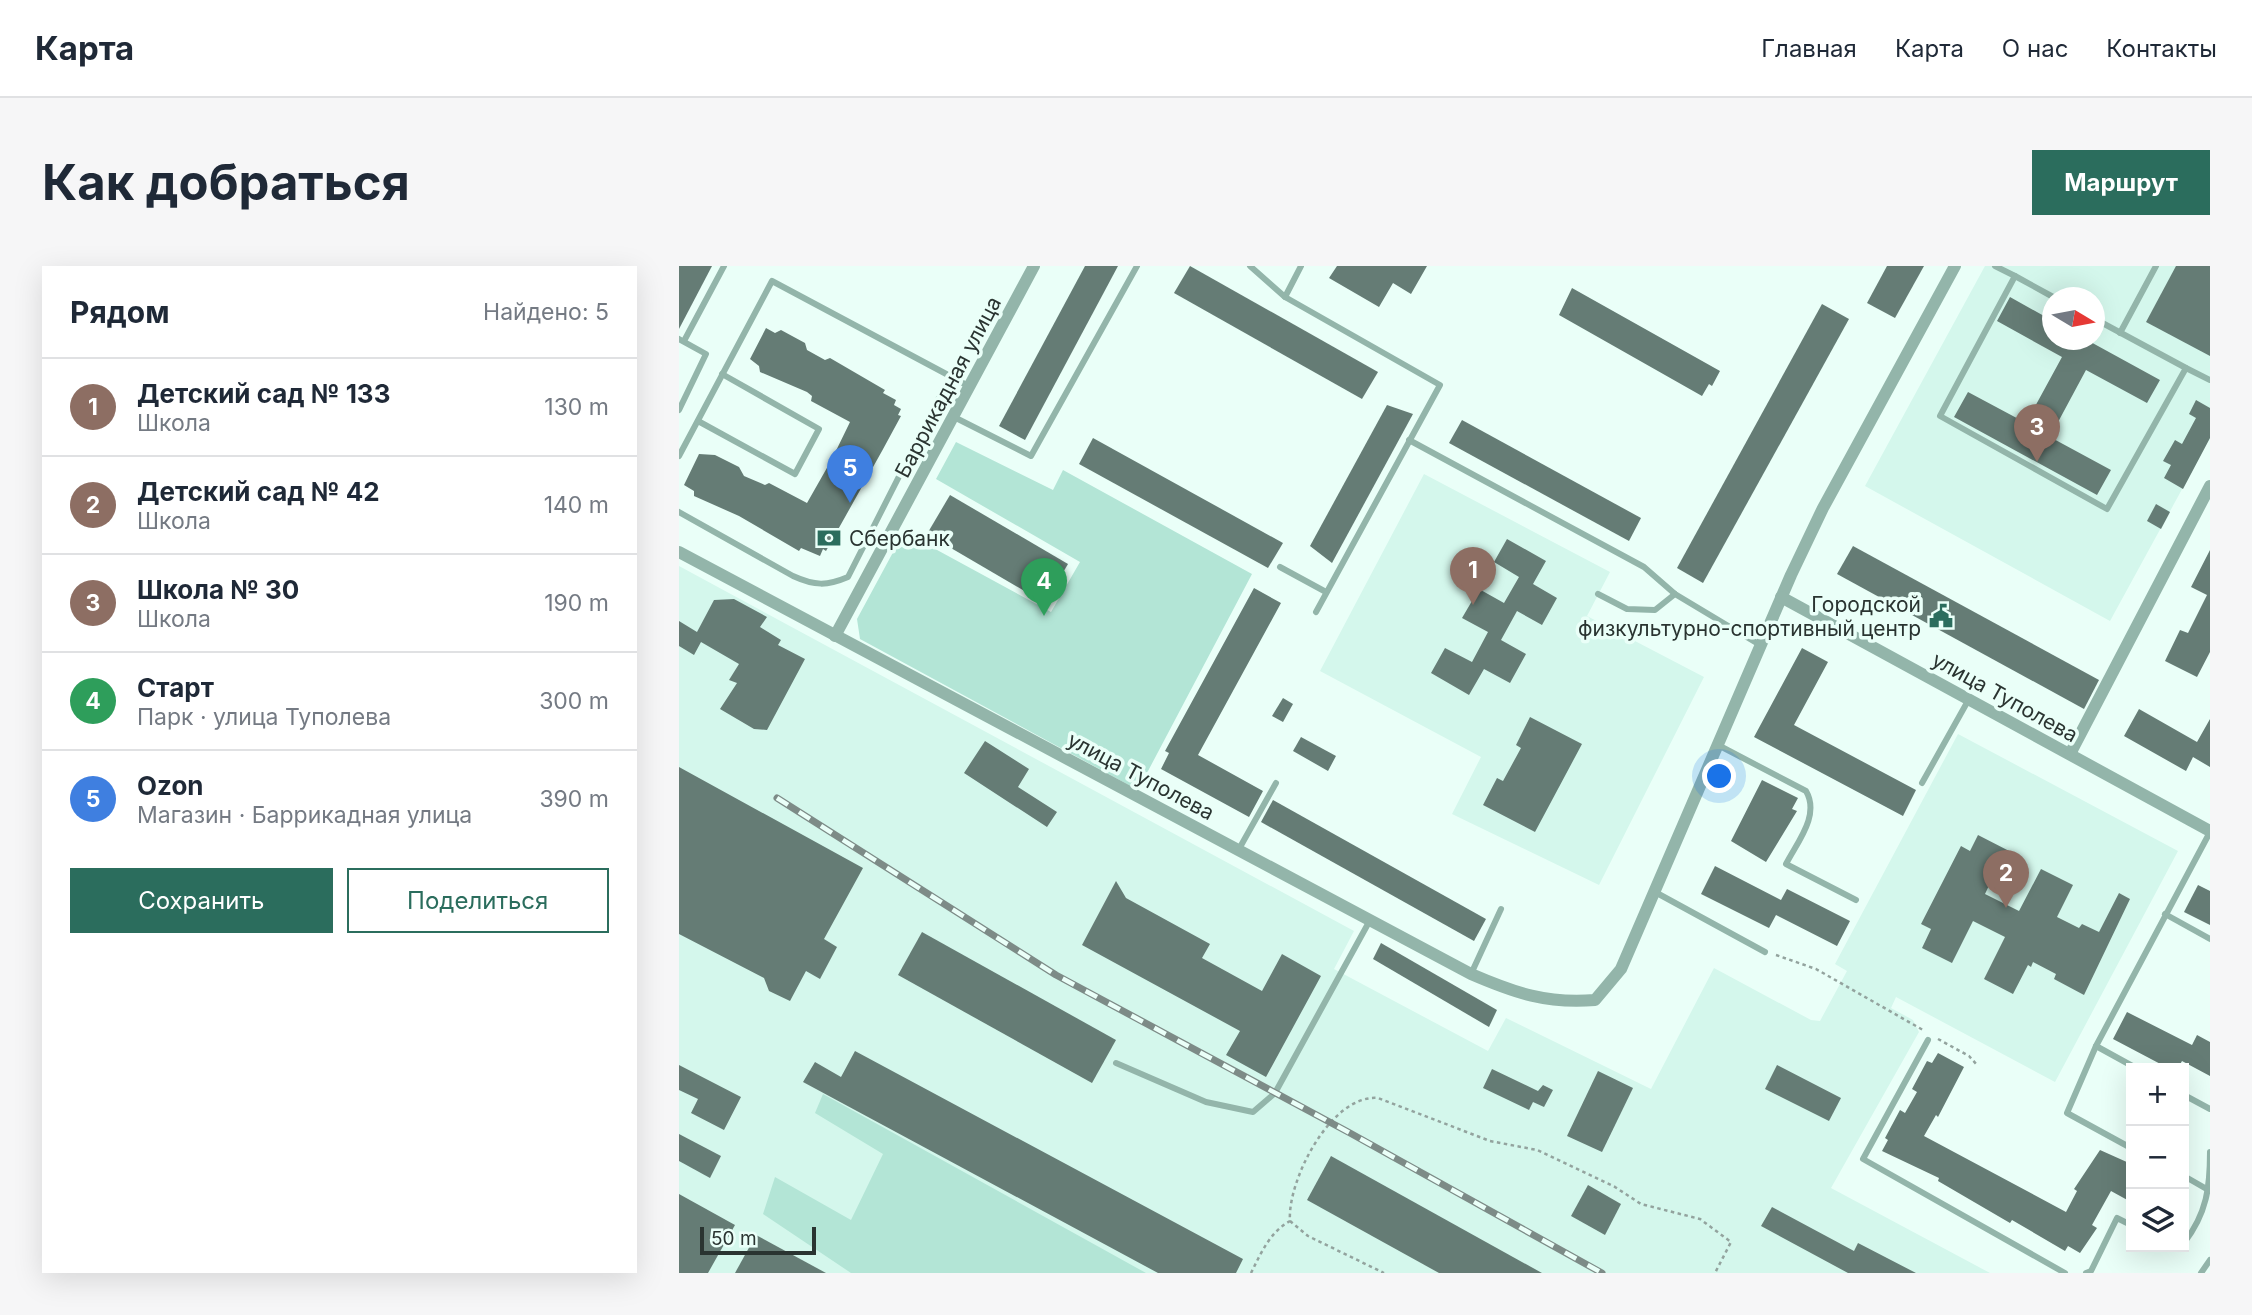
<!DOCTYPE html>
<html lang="ru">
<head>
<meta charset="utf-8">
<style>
  :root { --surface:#fff; --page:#f6f6f7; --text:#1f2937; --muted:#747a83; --line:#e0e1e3; --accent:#2b6d5d }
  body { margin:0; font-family:Inter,sans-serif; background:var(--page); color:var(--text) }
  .controls { position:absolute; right:21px; bottom:21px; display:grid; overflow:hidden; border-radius:0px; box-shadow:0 7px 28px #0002 }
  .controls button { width:63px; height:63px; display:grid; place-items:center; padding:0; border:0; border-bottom:2px solid var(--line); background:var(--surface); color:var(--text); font:35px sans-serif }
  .compass { position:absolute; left:1363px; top:21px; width:63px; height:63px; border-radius:50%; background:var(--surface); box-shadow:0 7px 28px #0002; rotate:100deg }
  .scale { position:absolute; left:21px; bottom:18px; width:116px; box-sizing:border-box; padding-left:7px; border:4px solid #2a3431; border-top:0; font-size:19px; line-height:24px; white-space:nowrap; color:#2a3431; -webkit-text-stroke:5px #eafff8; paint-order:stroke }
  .you { position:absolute; left:1041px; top:511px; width:24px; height:24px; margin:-18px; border:5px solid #fff; border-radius:50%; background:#1a73e8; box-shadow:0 0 0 10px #1a73e833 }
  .badge { display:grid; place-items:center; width:46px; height:46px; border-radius:50%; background:var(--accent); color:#fff; font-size:23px; font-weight:700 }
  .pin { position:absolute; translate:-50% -58px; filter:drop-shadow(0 2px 4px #0008) }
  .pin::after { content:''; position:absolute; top:37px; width:24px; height:21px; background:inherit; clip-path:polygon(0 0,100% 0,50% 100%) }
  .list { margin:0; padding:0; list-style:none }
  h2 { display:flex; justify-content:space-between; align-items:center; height:91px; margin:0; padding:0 28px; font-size:30px }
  h2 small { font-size:23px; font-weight:400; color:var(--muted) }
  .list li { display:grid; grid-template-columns:46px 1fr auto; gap:21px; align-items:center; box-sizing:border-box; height:98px; padding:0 28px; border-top:2px solid var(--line) }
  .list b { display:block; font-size:26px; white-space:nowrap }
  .list p { margin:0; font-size:23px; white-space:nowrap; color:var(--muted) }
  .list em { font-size:23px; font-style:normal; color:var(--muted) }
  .actions { display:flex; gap:14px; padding:21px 28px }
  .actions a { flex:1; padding:16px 0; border:2px solid var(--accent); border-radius:0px; text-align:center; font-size:24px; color:var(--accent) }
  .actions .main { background:var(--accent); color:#fff }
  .icon { flex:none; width:38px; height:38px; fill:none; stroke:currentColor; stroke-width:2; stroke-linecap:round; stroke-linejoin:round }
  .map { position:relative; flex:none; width:1531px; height:1007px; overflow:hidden; border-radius:0px }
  header { display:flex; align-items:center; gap:42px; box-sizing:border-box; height:98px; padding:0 35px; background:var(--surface); border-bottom:2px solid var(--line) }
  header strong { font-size:33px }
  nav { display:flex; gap:38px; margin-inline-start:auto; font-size:24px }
  .intro { display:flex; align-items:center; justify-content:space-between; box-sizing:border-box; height:168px; padding:0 42px }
  h1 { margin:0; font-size:49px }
  .button { padding:18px 32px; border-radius:0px; background:var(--accent); color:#fff; font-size:24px; font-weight:700 }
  main { display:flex; gap:42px; padding:0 42px }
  aside { flex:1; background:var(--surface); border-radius:0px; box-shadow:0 7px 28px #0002 }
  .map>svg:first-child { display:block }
  .built { fill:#d4f7ec; fill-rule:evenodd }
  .green { fill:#b3e5d6 }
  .building { fill:#657c75 }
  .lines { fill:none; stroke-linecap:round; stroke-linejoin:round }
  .path { stroke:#93a39e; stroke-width:2.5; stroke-dasharray:3.5 3.5; stroke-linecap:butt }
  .lane { stroke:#93b5aa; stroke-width:6 }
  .street { stroke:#93b5aa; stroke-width:12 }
  .rail-casing { stroke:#7d8b87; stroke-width:7 }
  .rail { stroke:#eafff8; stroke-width:4.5; stroke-dasharray:13; stroke-linecap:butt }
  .labels { text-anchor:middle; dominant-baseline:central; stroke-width:7; stroke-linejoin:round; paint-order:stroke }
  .street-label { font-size:21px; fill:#2a3431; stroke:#eafff8 }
  .poi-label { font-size:21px; fill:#2a3431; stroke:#eafff8; text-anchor:start }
</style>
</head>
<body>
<header>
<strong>Карта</strong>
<nav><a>Главная</a><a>Карта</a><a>О нас</a><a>Контакты</a></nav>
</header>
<div class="intro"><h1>Как добраться</h1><a class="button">Маршрут</a></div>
<main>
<aside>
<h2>Рядом<small>Найдено: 5</small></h2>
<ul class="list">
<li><span class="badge" style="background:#8d6e63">1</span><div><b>Детский сад № 133</b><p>Школа</p></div><em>130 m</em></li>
<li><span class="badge" style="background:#8d6e63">2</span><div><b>Детский сад № 42</b><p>Школа</p></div><em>140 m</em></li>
<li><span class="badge" style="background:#8d6e63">3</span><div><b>Школа № 30</b><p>Школа</p></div><em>190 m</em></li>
<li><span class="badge" style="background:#2e9e5b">4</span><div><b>Старт</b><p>Парк · улица Туполева</p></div><em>300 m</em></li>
<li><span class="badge" style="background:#3f7fe0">5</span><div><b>Ozon</b><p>Магазин · Баррикадная улица</p></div><em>390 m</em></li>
</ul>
<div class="actions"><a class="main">Сохранить</a><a>Поделиться</a></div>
</aside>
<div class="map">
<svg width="1531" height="1007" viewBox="0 0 1531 1007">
  <rect width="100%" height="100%" fill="#eafff8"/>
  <g class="built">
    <path d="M1306 0H1531V172L1431 355 1186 220ZM1374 32H1416V74H1374Z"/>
    <path d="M745 208 931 306 908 350 1025 411 920 619 773 548 802 491 641 405Z"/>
    <path d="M0 300 675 665 655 703 809 785 827 752 972 823 1035 702 1132 754 1141 755 1168 705 1156 698 1279 468 1499 585 1376 816 1217 731 1212 742 1234 754 1240 766 1152 922 1311 1007H0Z"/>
  </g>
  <g class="green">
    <path d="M277 176 374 224 384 204 573 308 459 524 181 373 178 353 225 266 372 346 401 296 257 213Z"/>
    <path d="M144 828 467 1007H172L84 948 96 911 172 954 204 888 136 847Z"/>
  </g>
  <g class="building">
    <path d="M0 0H33L0 63Z"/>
    <path d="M406 0H439L346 174 320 160Z"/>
    <path d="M511 0 699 106 683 133 495 27Z"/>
    <path d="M658 0H748L732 28 714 17 700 41 650 12Z"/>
    <path d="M1208 0H1245L1216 52 1188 37Z"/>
    <path d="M1497 0H1531V90L1467 56Z"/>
    <path d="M893 22 1041 105 1033 120 1030 118 1023 130 880 49Z"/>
    <path d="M1331 31 1374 55V74H1408L1481 114 1468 137 1407 104 1371 171 1432 204 1418 229 1275 151 1289 126 1347 157 1383 91 1318 55Z"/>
    <path d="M1143 38 1170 53 1024 317 998 302Z"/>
    <path d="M87 62 96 67 102 64 126 77 128 84 146 94 151 92 206 124 204 127 217 134 215 139 222 143 219 149 222 150 203 185 147 285 144 283 141 290 122 282 120 285 60 250 15 230V225L5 219 20 188 36 189 60 201 65 210 86 219 90 217 128 237 153 193 171 156 132 135 133 130 128 126 81 106 80 100 71 93Z"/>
    <path d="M1517 134 1531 142V172L1504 223 1485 212 1492 199 1484 195 1496 174 1503 178 1517 152 1510 148Z"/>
    <path d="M708 139 734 148 653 297 631 280Z"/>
    <path d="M783 154 962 252 950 275 770 177Z"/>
    <path d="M414 172 604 277 589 302 400 198Z"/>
    <path d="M271 229 389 298 366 337 248 268Z"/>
    <path d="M1477 238 1491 246 1482 263 1468 255Z"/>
    <path d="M828 273 867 295 854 318 878 332 863 359 838 345 822 374 847 388 831 417 805 403 790 429 752 407 766 382 793 396 809 366 783 352 800 323 825 337 840 311 815 296Z"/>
    <path d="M1174 280 1420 414 1405 443 1158 308Z"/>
    <path d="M1531 284V386L1518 411 1486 395 1501 364 1509 367 1528 329 1512 321Z"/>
    <path d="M575 322 602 337 519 489 584 525 570 551 482 503 490 487 486 485Z"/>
    <path d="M55 333 88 351 81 361 102 374 99 379 126 393 88 464 75 463 41 443 58 417 50 414 60 398 22 376 15 389 0 380V355L18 366 35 334Z"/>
    <path d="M1123 382 1149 396 1115 459 1237 524 1224 550 1075 471Z"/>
    <path d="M604 432 614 438 604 456 593 450Z"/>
    <path d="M1460 443 1518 476 1531 453V501L1514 491 1507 505 1445 470Z"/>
    <path d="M851 451 903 478 856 566 804 539 818 512 824 515 842 482 837 479Z"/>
    <path d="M622 471 657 490 649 505 614 485Z"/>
    <path d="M306 475 350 503 339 521 378 546 368 561 285 507Z"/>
    <path d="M0 501 184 602 145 673 158 681 141 713 127 705 111 735 90 725 85 712 0 668Z"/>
    <path d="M1083 514 1119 532 1113 543 1118 545 1087 596 1052 575Z"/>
    <path d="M594 534 807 653 795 675 582 556Z"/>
    <path d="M1299 569 1336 588 1330 601 1321 596 1306 628 1340 645 1362 603 1394 619 1378 651 1400 662 1403 658 1420 666 1440 627 1451 633 1405 729 1375 713 1377 708 1354 696 1352 701 1349 699 1334 728 1305 713 1326 671 1294 655 1273 697 1243 682 1252 663 1242 658 1282 580 1291 585Z"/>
    <path d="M1036 600 1102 634 1108 623 1171 655 1158 680 1097 649 1090 662 1022 628Z"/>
    <path d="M437 615 447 632 531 678 523 692 583 725 603 688 642 710 587 811 547 789 561 765 403 679Z"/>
    <path d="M1519 619 1531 625V659L1505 646Z"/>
    <path d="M243 666 437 774 413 817 219 709Z"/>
    <path d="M702 677 818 744 810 761 694 693Z"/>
    <path d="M1448 746 1513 779 1518 769 1531 776V810L1503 795 1499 802H1489L1434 773Z"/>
    <path d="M176 785 564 993 557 1007H479L124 816 136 796 162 811Z"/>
    <path d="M1259 787 1285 801 1259 851 1257 849 1245 870 1387 946 1398 925 1395 923 1421 884 1450 897 1447 902 1452 905V936L1432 925 1413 959 1418 962 1401 987 1389 980 1386 985 1333 954 1331 957 1259 915 1260 912 1203 885 1209 874 1206 872 1221 844 1226 847 1238 826 1233 823 1248 795 1253 797Z"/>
    <path d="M0 799 62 831 45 864 12 847 19 833 0 824Z"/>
    <path d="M1098 799 1162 832 1150 855 1086 823Z"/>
    <path d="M813 803 859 825 864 819 874 824 865 841 854 836 850 844 804 822Z"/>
    <path d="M919 805 954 822 923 886 888 870Z"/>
    <path d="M0 868 42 890 31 912 0 895Z"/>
    <path d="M652 890 863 1007H760L628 934Z"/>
    <path d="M909 919 942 938 926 969 892 950Z"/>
    <path d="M0 928 56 959 29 1007H0Z"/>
    <path d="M1093 941 1175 985 1179 977 1237 1007H1169L1082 960Z"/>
    <path d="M77 969 147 1007H56Z"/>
  </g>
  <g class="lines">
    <g class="path">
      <path d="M1097 689 1137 703 1244 764"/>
      <path d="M1259 773 1290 790 1299 800"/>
      <path d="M611 955 629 970 705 1007"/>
      <path d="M572 1007C582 987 591 966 611 955 608 915 652 828 699 832L811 875 858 884 936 921 962 938 1021 953 1052 976 1036 1007"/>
    </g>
    <g class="lane">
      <path d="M571 0 606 31 761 119 637 346"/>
      <path d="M1316 0 1336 10"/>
      <path d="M606 31 622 0"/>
      <path d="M1376 32 1336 10 1261 150 1428 243 1507 102 1416 53"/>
      <path d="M1441 67 1477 0"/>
      <path d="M0 73 27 88 0 144"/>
      <path d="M5 75 45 0"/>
      <path d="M1507 102 1531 114"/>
      <path d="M275 151 352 190 458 0"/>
      <path d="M19 155 116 208 140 163 43 108"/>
      <path d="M730 174 965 301 996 328 1081 379"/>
      <path d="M0 190 93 15 271 110"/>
      <path d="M0 246 114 310C136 320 148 320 169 311L271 110 291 121"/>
      <path d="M601 301 647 326"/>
      <path d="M919 328 948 343 976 344 996 328"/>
      <path d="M1039 479 1127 525C1141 549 1119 575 1107 598L1177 634"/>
      <path d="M1243 517 1290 433"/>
      <path d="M560 583 597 517"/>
      <path d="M976 626 1086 686"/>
      <path d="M1486 648 1531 673"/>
      <path d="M792 708 822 643"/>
      <path d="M1249 774 1184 893 1386 1007"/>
      <path d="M1417 780 1457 802"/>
      <path d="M437 797 527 836 574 846 596 827 690 656"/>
      <path d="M1505 829 1531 843"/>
      <path d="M1452 882 1388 847 1417 780 1531 566"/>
      <path d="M1505 910 1531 925"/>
      <path d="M1505 977C1528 947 1531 921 1531 886"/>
      <path d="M1407 1007 1412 1005 1438 952 1452 959"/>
      <path d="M1522 1007 1531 994"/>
    </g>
    <g class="street">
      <path d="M0 286 792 708C836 727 868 738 916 734L942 703 1112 309 1144 242 1276 0"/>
      <path d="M1102 331 1531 565"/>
      <path d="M156 370 355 0"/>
      <path d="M1391 488 1531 220"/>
    </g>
    <g class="rail-casing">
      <path id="rail" d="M98 532 377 709 671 867 923 1007"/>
    </g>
    <use href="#rail" class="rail"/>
  </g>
  <defs>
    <g id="bank-bare" transform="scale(1.89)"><path d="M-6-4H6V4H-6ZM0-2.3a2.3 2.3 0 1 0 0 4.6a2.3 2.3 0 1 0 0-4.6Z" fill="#2b6d5d" stroke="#eafff8" stroke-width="2.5" paint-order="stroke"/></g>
    <g id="civic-bare" transform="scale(1.89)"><path d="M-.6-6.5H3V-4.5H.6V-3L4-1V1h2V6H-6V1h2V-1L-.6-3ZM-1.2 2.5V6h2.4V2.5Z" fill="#2b6d5d" stroke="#eafff8" stroke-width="2.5" paint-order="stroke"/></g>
  </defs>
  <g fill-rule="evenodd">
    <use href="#bank-bare" x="150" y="272"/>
    <use href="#civic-bare" x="1262" y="350"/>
  </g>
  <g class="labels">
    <g class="street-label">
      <text transform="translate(269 121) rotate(-62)">Баррикадная улица</text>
      <text transform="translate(1326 431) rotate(29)">улица Туполева</text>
      <text transform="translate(462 510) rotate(28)">улица Туполева</text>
    </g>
    <g class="poi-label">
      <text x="170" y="272">Сбербанк</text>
      <text x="1242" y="338" text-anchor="end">Городской<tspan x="1242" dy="24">физкультурно-спортивный центр</tspan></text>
    </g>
  </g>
</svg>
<div class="controls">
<button>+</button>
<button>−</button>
<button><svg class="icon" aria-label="layers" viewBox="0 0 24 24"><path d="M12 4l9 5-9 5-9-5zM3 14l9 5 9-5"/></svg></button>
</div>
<svg class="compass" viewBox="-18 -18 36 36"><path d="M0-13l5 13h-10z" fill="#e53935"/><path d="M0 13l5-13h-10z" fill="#747a83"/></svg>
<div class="scale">50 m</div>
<div class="you"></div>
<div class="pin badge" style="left:794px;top:339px;background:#8d6e63">1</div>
<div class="pin badge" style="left:1327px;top:642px;background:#8d6e63">2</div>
<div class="pin badge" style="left:1358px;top:196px;background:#8d6e63">3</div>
<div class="pin badge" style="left:365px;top:350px;background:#2e9e5b">4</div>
<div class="pin badge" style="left:171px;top:237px;background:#3f7fe0">5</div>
</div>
</main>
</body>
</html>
